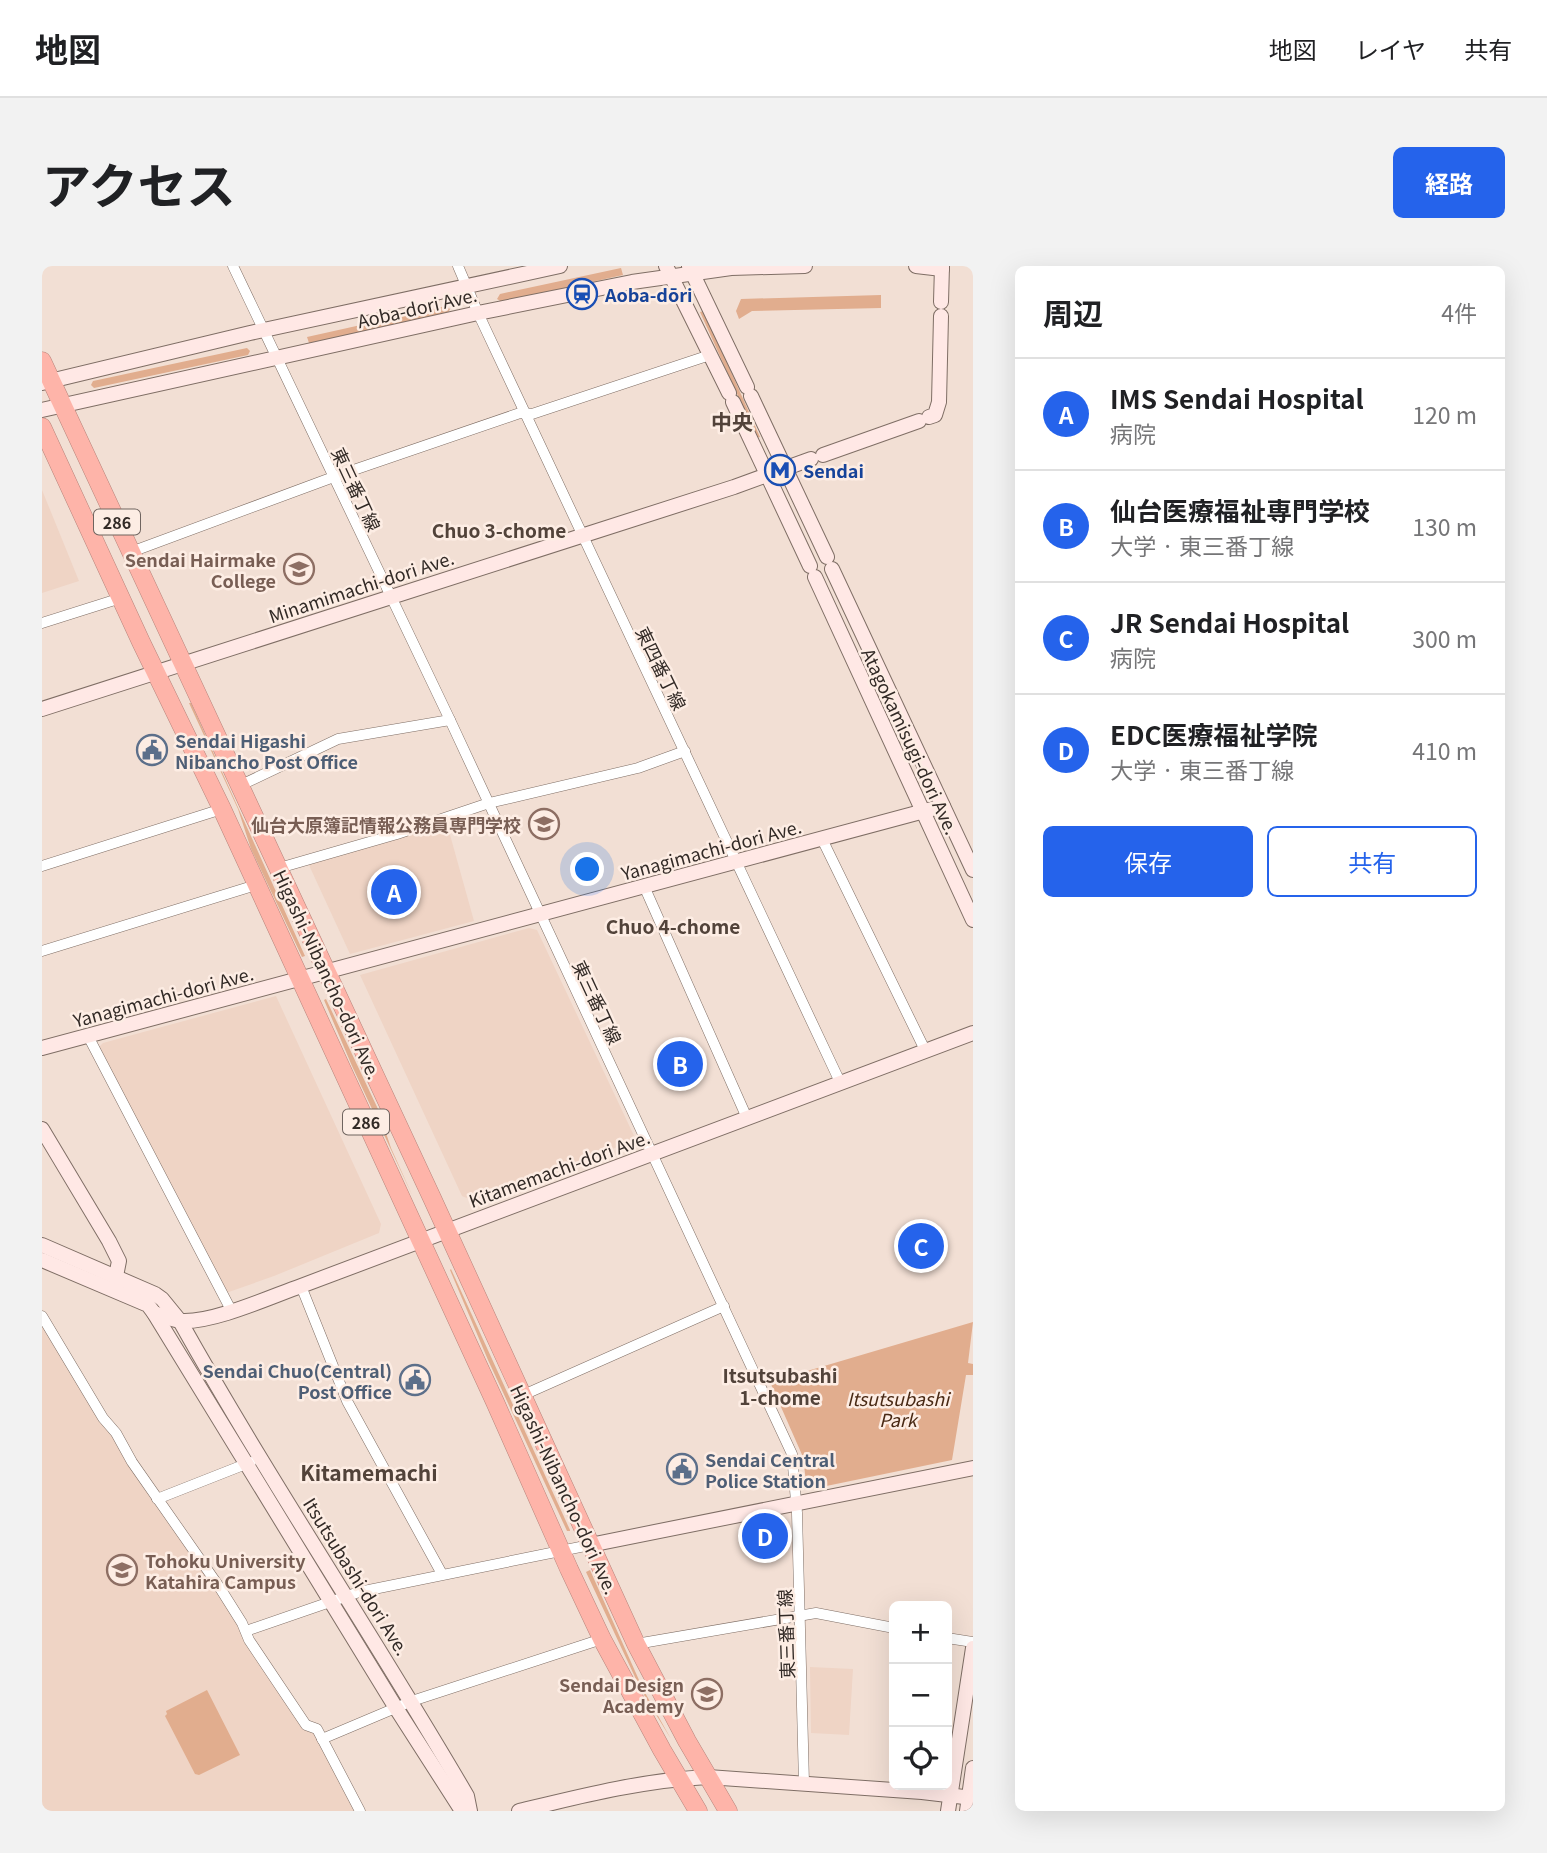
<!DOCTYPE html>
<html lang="ja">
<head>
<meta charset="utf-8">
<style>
  :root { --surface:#fff; --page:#f2f2f2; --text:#202124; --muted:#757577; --line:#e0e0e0; --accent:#2563eb }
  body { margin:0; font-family:Georgia,"Noto Sans JP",serif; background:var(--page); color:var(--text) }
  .controls { position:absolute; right:21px; bottom:21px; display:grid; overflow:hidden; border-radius:10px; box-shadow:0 7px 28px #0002 }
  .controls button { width:63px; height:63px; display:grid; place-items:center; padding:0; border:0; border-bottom:2px solid var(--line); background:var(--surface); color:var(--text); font:35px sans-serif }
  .you { position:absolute; left:546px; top:604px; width:24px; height:24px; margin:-18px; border:5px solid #fff; border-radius:50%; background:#1a73e8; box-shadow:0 0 0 10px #1a73e833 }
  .badge { display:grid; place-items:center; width:46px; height:46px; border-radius:50%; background:var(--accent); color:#fff; font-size:23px; font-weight:700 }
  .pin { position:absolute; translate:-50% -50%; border:4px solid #fff; box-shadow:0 2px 7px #0006 }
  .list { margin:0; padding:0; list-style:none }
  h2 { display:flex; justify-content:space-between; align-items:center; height:91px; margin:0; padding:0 28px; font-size:30px }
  h2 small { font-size:23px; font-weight:400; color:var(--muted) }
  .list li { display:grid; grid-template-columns:46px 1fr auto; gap:21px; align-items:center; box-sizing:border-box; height:112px; padding:0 28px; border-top:2px solid var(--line) }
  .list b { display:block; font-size:26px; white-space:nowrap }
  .list p { margin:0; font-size:23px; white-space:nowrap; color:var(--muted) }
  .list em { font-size:23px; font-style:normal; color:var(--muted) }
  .actions { display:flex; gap:14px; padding:21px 28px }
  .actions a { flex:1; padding:16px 0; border:2px solid var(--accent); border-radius:10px; text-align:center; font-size:24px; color:var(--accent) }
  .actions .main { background:var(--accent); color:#fff }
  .icon { flex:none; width:38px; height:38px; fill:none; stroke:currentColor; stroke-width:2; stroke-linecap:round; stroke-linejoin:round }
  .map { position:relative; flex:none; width:931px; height:1545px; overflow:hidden; border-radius:10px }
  header { display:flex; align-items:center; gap:42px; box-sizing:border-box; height:98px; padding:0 35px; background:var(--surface); border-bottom:2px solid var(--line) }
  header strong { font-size:33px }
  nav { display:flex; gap:38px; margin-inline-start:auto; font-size:24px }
  .intro { display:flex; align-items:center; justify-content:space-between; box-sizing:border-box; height:168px; padding:0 42px }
  h1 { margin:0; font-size:49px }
  .button { padding:18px 32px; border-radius:10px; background:var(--accent); color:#fff; font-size:24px; font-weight:700 }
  main { display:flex; gap:42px; padding:0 42px }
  aside { flex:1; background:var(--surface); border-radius:10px; box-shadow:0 7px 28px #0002 }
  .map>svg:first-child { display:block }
  .built { fill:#efd4c5 }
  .green { fill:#e1ad8e }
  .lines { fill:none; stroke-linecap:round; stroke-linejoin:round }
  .street-casing { stroke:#7f6e65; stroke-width:11 }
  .secondary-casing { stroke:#7f6e65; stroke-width:16 }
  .highway-casing { stroke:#b7847b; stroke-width:19 }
  .street { stroke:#fff; stroke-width:10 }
  .secondary { stroke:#ffe8e5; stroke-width:14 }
  .highway { stroke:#feb4a9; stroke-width:18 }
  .labels { text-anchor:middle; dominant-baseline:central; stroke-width:5; stroke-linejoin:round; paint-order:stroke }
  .shield { fill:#fdede4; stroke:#6f645f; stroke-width:2 }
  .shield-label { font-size:16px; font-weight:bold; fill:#322a26 }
  .transit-label { font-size:18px; font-weight:bold; fill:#164399; stroke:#fdede4; text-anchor:start }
  .street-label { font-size:18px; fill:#322a26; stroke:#fdede4 }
  .education-label { font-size:18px; font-weight:bold; fill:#785e54; stroke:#fdede4; text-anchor:end }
  .service-label { font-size:18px; font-weight:bold; fill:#4e5e75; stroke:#fdede4; text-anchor:start }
  .park-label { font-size:18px; font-style:italic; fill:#492914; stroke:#fdede4 }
  .neighbourhood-label { font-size:19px; font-weight:bold; fill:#52433a; stroke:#fdede4 }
  .quarter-label { font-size:21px; font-weight:bold; fill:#52433a; stroke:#fdede4 }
</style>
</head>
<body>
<header>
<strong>地図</strong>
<nav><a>地図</a><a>レイヤ</a><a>共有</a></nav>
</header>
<div class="intro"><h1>アクセス</h1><a class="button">経路</a></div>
<main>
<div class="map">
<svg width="931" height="1545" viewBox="0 0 931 1545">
  <rect width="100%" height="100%" fill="#f2dfd4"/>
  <g class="built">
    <path d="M0 224 37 315 0 327Z"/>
    <path d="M405 558 432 655 308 688 266 597Z"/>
    <path d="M487 662 495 664 594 874 432 935 420 930 318 709Z"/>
    <path d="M234 730 339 958 337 967 232 1010 184 1027 56 782 61 777Z"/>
    <path d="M0 1056 72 1170 273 1466 314 1545H0Z"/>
    <path d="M768 1401 811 1403 807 1469 769 1467Z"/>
  </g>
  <g class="green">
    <path d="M579 2 581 9 460 36 455 33 458 28Z"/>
    <path d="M839 29V42L710 45 697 53 694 45 699 33Z"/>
    <path d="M404 40 408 43 406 47 267 77 265 71Z"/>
    <path d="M662 45 718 171 715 172 658 46Z"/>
    <path d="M205 82 208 85 206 89 52 122 49 119 51 115Z"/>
    <path d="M147 437H149L263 690 260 691 209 583 196 543Z"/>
    <path d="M284 733 336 843 349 882 371 931 310 800 282 734Z"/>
    <path d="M409 1003 528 1264V1265H525L446 1094 408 1004Z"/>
    <path d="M931 1056 926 1097 931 1098V1109H924L910 1194 765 1224 761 1191 728 1116Z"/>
    <path d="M548 1304 601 1423 629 1473 599 1424 544 1306Z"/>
    <path d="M165 1424 198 1489 157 1509 153 1508 123 1450 125 1448 124 1445Z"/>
  </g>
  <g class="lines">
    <g class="street-casing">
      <g id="street">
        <path d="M191 0 408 454 750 1188 755 1247 762 1517"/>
        <path d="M416 0 436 47 798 816"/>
        <path d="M89 286 297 209 478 147 490 148 668 89"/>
        <path d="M0 357 79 332"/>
        <path d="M197 520 296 473 408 454"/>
        <path d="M780 573 883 784"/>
        <path d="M0 600 180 543"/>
        <path d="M237 602 355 568 447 537 596 502 643 485"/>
        <path d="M602 620 705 852"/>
        <path d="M0 685 214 619"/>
        <path d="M46 770 189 1044"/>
        <path d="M259 1020 305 1135 400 1308"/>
        <path d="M0 1050 61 1152 74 1167 90 1196 178 1322 200 1357 207 1374 264 1459 275 1463 318 1545"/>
        <path d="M479 1130 682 1040"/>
        <path d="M115 1233 209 1196"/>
        <path d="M204 1365 317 1326 548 1279"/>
        <path d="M905 1372 931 1376"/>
        <path d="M594 1378 774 1347 852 1362"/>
        <path d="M280 1473 370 1435 560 1373"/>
      </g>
    </g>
    <g class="secondary-casing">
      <g id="secondary">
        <path d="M624 0 687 127"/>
        <path d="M647 0 705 121"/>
        <path d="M874 0 900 3"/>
        <path d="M899 36 900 0"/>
        <path d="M0 117 208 67 518 0"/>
        <path d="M709 130 785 291"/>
        <path d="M691 136 768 300"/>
        <path d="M0 144 436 47 590 16 689 2 763 0"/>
        <path d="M887 151 893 149 897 136 899 50"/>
        <path d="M781 189 877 155"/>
        <path d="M790 303 931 604"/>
        <path d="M773 311 931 654"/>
        <path d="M0 443 692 221 769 193"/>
        <path d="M0 782 901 540"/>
        <path d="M0 863 67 975 77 995 74 1010"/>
        <path d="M0 979 113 1028 120 1033 138 1055C228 1216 332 1370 425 1530L428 1545"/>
        <path d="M0 994 106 1039 112 1047 354 1442 420 1545"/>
        <path d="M112 1047C121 1050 130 1054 139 1055 171 1057 228 1031 259 1020L931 767"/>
        <path d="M548 1279 931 1202"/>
        <path d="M477 1545C539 1530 602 1514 666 1511L880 1526 931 1532"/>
        <path d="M906 1545 931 1382"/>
        <path d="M925 1545 931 1502"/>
      </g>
    </g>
    <g class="highway-casing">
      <g id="highway">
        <path d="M0 95 390 932 594 1378 645 1475 686 1545"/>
        <path d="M0 161 99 376 180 543 453 1136 527 1303 560 1373 620 1484 656 1545"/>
      </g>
    </g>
    <use href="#street" class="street"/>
    <use href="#secondary" class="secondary"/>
    <use href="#highway" class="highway"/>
  </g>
  <defs>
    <g id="station-ring" transform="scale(1.575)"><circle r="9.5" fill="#fdede4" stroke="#1a4fb4" stroke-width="1.5"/><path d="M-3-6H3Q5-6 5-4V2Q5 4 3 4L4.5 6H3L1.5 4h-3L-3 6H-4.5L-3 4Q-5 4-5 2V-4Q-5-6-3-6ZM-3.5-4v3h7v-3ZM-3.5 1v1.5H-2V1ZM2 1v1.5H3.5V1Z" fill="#1a4fb4"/></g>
    <g id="metro-ring" transform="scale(1.575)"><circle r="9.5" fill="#fdede4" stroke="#1a4fb4" stroke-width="1.5"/><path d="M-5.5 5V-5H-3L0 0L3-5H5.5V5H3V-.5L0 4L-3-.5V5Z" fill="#1a4fb4"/></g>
    <g id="university-ring" transform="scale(1.575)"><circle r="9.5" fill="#fdede4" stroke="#8d6e63" stroke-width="1.5"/><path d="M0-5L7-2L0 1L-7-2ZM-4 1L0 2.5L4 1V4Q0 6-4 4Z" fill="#8d6e63"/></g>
    <g id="civic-ring" transform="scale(1.575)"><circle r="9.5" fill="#fdede4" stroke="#5c6f8a" stroke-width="1.5"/><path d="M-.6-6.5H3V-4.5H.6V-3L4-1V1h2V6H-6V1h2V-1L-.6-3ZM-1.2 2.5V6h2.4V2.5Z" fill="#5c6f8a"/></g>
  </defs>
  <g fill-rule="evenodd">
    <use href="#station-ring" x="540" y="28"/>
    <use href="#metro-ring" x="738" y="204"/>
    <use href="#university-ring" x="257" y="303"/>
    <use href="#civic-ring" x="110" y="484"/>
    <use href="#university-ring" x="502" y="558"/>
    <use href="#civic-ring" x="373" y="1114"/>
    <use href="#civic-ring" x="640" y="1203"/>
    <use href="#university-ring" x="80" y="1304"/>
    <use href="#university-ring" x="665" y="1428"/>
  </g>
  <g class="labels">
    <g class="shield">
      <rect x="52" y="243.5" width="46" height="25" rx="5"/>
      <rect x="301" y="843.5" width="46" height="25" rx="5"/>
    </g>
    <g class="shield-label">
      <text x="75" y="256">286</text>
      <text x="324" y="856">286</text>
    </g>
    <g class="transit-label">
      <text x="563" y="28">Aoba-dōri</text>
      <text x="761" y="204">Sendai</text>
    </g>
    <g class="street-label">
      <text transform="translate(375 41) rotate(-13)">Aoba-dori Ave.</text>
      <text transform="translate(315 223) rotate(65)">東三番丁線</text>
      <text transform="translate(319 320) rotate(-18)">Minamimachi-dori Ave.</text>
      <text transform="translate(620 402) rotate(64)">東四番丁線</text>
      <text transform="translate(869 475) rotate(65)">Atagokamisugi-dori Ave.</text>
      <text transform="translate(669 583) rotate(-15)">Yanagimachi-dori Ave.</text>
      <text transform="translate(286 708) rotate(65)">Higashi-Nibancho-dori Ave.</text>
      <text transform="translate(121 730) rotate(-15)">Yanagimachi-dori Ave.</text>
      <text transform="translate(556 736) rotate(65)">東三番丁線</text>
      <text transform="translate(517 902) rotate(-20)">Kitamemachi-dori Ave.</text>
      <text transform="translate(523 1223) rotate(65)">Higashi-Nibancho-dori Ave.</text>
      <text transform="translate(315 1310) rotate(58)">Itsutsubashi-dori Ave.</text>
      <text transform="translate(743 1368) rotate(-92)">東三番丁線</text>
    </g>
    <g class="education-label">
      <text x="234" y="293">Sendai Hairmake<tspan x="234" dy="21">College</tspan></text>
      <text x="479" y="558">仙台大原簿記情報公務員専門学校</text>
      <text x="103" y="1294" text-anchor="start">Tohoku University<tspan x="103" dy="21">Katahira Campus</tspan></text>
      <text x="642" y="1418">Sendai Design<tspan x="642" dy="21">Academy</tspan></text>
    </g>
    <g class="service-label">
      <text x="133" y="474">Sendai Higashi<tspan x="133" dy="21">Nibancho Post Office</tspan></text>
      <text x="350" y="1104" text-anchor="end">Sendai Chuo(Central)<tspan x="350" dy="21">Post Office</tspan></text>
      <text x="663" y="1193">Sendai Central<tspan x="663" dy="21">Police Station</tspan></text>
    </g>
    <g class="park-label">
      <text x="856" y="1132">Itsutsubashi<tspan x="856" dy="21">Park</tspan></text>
    </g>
    <g class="neighbourhood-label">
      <text x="457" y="263">Chuo 3-chome</text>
      <text x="631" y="659">Chuo 4-chome</text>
      <text x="738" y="1108">Itsutsubashi<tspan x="738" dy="22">1-chome</tspan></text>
    </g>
    <g class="quarter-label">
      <text x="690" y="155">中央</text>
      <text x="327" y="1206">Kitamemachi</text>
    </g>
  </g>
</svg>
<div class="controls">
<button>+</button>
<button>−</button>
<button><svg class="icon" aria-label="locate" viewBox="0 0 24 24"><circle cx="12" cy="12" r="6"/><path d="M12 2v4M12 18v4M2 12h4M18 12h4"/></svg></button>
</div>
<div class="you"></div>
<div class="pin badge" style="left:352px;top:626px">A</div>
<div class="pin badge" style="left:638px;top:798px">B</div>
<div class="pin badge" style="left:879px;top:980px">C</div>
<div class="pin badge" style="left:723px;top:1270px">D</div>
</div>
<aside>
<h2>周辺<small>4件</small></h2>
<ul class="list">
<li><span class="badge">A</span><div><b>IMS Sendai Hospital</b><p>病院</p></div><em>120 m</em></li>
<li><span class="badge">B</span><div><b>仙台医療福祉専門学校</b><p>大学 · 東三番丁線</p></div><em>130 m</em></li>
<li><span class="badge">C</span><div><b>JR Sendai Hospital</b><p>病院</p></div><em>300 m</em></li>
<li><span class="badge">D</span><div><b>EDC医療福祉学院</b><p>大学 · 東三番丁線</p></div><em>410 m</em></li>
</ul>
<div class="actions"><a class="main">保存</a><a>共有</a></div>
</aside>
</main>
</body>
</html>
